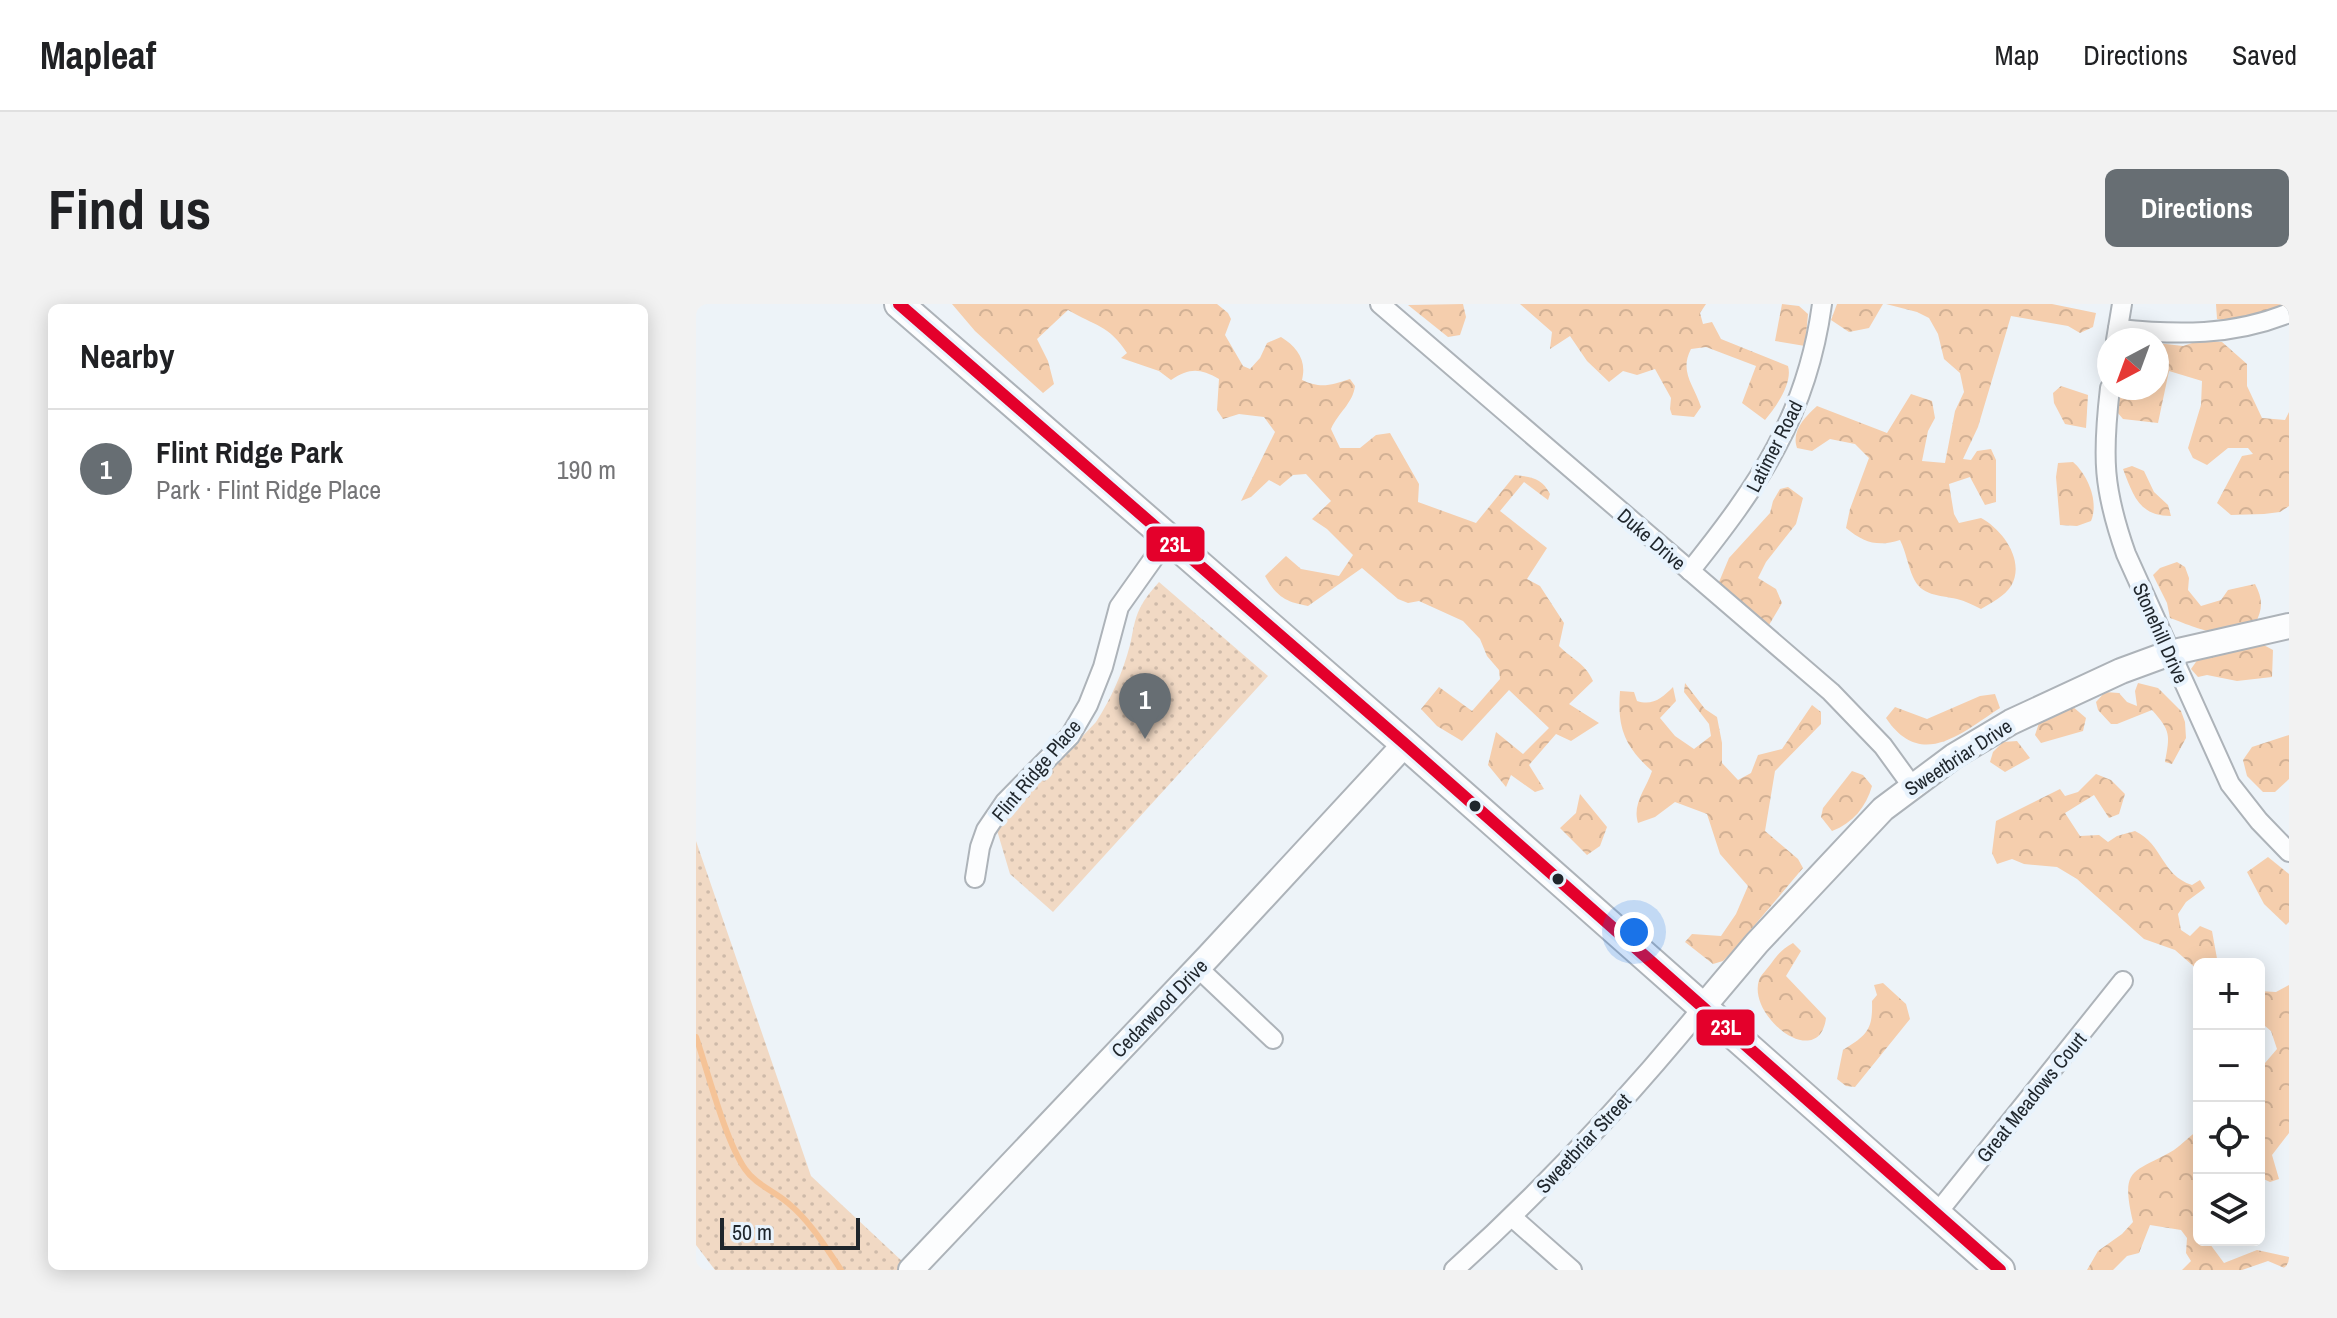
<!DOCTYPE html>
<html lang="en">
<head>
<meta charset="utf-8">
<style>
  :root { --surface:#fff; --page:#f2f2f2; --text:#202124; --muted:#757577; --line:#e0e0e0; --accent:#676e73 }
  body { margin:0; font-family:"Archivo Narrow",sans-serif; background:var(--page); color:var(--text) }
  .controls { position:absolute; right:24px; bottom:24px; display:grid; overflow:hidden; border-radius:12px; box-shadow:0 4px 20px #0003 }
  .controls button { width:72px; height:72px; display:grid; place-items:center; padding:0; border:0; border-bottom:2px solid var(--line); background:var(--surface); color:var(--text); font:40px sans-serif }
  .compass { position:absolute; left:1401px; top:24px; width:72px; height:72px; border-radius:50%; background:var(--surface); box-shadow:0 4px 20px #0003; rotate:221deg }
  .scale { position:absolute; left:24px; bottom:20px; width:140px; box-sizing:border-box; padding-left:8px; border:4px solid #1f262c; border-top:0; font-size:22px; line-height:28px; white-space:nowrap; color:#1f262c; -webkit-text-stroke:6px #e8f3fd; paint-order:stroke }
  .you { position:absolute; left:938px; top:628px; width:28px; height:28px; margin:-20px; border:6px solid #fff; border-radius:50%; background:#1a73e8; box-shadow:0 0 0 12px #1a73e833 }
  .badge { display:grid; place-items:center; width:52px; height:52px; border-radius:50%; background:var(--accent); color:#fff; font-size:26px; font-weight:700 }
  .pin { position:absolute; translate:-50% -66px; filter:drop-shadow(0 2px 4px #0008) }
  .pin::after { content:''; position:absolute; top:42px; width:28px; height:24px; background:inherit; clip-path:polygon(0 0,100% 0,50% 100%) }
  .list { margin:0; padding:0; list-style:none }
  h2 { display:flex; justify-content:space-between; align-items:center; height:104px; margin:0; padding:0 32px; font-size:34px }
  h2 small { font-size:26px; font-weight:400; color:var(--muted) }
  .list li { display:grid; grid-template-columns:52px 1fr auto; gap:24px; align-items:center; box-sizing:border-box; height:120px; padding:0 32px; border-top:2px solid var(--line) }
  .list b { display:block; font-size:30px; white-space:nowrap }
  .list p { margin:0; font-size:26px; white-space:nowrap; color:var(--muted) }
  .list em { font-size:26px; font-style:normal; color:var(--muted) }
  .icon { flex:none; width:44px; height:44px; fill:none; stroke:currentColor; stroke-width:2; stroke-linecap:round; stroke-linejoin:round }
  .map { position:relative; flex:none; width:1593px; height:966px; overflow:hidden; border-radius:12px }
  header { display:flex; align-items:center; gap:48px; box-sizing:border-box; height:112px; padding:0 40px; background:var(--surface); border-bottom:2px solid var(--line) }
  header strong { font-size:38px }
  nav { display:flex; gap:44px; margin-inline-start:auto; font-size:28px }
  .intro { display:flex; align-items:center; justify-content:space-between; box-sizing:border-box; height:192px; padding:0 48px }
  h1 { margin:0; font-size:56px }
  .button { padding:20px 36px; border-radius:12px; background:var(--accent); color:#fff; font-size:28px; font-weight:700 }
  main { display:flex; gap:48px; padding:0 48px }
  aside { flex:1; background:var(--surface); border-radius:12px; box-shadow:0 4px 20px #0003 }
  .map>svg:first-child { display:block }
  .forest { fill:url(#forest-crowns) }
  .park { fill:url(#park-dots) }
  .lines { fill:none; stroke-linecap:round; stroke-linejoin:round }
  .stream { stroke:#f5c397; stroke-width:6 }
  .street-casing { stroke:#adb3b9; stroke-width:22 }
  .secondary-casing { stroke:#adb3b9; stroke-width:28 }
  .primary-casing { stroke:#adb3b9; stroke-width:32 }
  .street { stroke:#fcfdfe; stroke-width:18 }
  .secondary { stroke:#fcfdfe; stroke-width:24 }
  .primary { stroke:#fcfdfe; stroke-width:28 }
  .bus-1-casing { stroke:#e8f3fd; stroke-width:18 }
  .bus-1 { stroke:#e4002b; stroke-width:12 }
  .bus-dot { fill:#1f262c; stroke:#e8f3fd; stroke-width:3 }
  .labels { text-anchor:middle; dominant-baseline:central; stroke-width:8; stroke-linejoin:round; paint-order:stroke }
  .street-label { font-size:20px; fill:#1f262c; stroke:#e8f3fd }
  .line-badge { stroke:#e8f3fd; stroke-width:3 }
  .badge-label { font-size:22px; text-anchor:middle; font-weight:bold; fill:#fff }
</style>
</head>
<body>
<header>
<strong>Mapleaf</strong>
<nav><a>Map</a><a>Directions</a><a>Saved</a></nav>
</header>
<div class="intro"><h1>Find us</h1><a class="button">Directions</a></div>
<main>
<aside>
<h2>Nearby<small></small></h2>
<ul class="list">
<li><span class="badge">1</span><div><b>Flint Ridge Park</b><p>Park · Flint Ridge Place</p></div><em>190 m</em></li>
</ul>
</aside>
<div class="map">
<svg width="1593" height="966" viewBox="0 0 1593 966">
  <defs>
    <pattern id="forest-crowns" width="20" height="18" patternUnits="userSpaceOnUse" patternTransform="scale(2)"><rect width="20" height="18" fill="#f5cead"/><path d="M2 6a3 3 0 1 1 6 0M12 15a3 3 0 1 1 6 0" fill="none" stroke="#d2b195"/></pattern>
    <pattern id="park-dots" width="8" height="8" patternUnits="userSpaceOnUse" patternTransform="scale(2)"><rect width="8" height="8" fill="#f1d9c4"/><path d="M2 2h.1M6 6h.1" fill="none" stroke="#cebaa9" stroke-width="1.8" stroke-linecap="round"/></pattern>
  </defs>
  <rect width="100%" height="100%" fill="#edf3f8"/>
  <g class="forest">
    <path d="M256 0H521L532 9 535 15 529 31 547 62 554 65 564 54 571 39 585 33C601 43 611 56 606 76 625 85 635 81 654 75L659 82C657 99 642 109 635 125L644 144H664L680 131 694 129 723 180 722 198 780 219 819 171C836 173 846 174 854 190L852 196 828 178 804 207 851 244 831 275 844 282 868 319 863 342C877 356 889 359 897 377L873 400 903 419 875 437 860 430 833 461 848 485 839 488 815 471 810 483 792 461 800 428 827 450 853 424 813 386 766 437 741 422 725 405 743 383 776 407 804 375 803 366 791 352 784 335 767 317 723 297 712 299 702 295 666 264 612 302C589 298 580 292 569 272L590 252 605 265 643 272 657 251 631 225 616 215 635 197 610 170 597 171 584 182 573 176 555 193 545 197 579 128 568 113 543 110 527 115 521 106 523 75C503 64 494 64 475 76L463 67 425 54 431 49C413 21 399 22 372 6L341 35 352 57 358 80 347 89 279 27Z"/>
    <path d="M767 0 770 13 764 31 752 33 712 1Z"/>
    <path d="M824 0H1010L1004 9 1007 20 1016 18 1025 35 1092 62C1097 79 1080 103 1069 116L1046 99 1060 62 1010 43 995 45C983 68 998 81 1005 103L998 113 976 111 974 105 975 94 959 65 941 71 927 67 913 78 891 57 874 32 854 45 856 28Z"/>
    <path d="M1086 0 1103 2 1112 10 1109 42 1079 37Z"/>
    <path d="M1141 0H1187L1173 24 1153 28 1135 16Z"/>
    <path d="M1190 0H1356L1400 9 1397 23 1384 29 1372 22 1315 12 1282 123 1267 155 1275 156 1281 147 1295 145 1300 156V198L1289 201 1274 173 1253 180 1258 210 1263 219 1285 214C1306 225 1330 257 1315 282 1309 292 1295 299 1285 305 1277 301 1269 297 1261 295 1243 291 1225 292 1217 273 1212 262 1210 248 1204 236 1182 243 1168 239 1150 224L1154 205 1173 154 1159 140 1134 135 1116 147 1101 144C1095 127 1109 113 1121 102L1191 129 1215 90 1236 97 1239 114 1232 127 1226 157 1249 159 1259 107 1268 88 1264 69 1248 55 1242 30 1233 14 1221 8Z"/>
    <path d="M1520 0H1590L1588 7 1537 18 1521 15Z"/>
    <path d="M1505 36 1526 38 1551 60V82L1566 114 1589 116 1593 108V202L1584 208 1568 210 1535 211 1521 199 1546 152 1557 150 1552 144H1532L1511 161 1497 154 1492 144 1505 101 1506 77 1473 67 1462 119 1427 115 1416 102 1420 84H1461V39L1487 42Z"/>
    <path d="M1365 82 1392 91 1390 124 1369 120 1358 99 1357 89Z"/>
    <path d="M1377 158C1392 171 1403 198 1395 217L1381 222 1364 221 1360 173 1362 159Z"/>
    <path d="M1436 162 1448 167 1458 188 1472 201 1475 212C1443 212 1437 191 1427 165Z"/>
    <path d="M1092 183 1107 194 1100 220 1070 258 1062 274 1080 285 1086 299 1073 321 1034 292 1023 278 1033 254 1074 209 1077 197 1084 185Z"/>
    <path d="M1481 258 1489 263 1493 274 1492 286 1505 302 1525 296 1532 286 1559 280C1567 295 1567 305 1559 320 1518 333 1514 329 1474 314L1471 299 1457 271 1464 264Z"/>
    <path d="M1564 339 1577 346 1576 373 1541 377 1511 371 1502 373 1495 365 1502 355Z"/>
    <path d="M989 379 1009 405 1021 413 1026 439V459L1042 476 1055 469 1062 451 1086 445 1116 401 1125 408V420L1079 467 1069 527 1102 555 1107 564 1035 649 1027 657 1017 660 989 638 996 630 1025 632 1040 610 1052 582 1024 550 1011 510 979 498 959 513 942 519C936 500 950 485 956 467 929 443 921 424 924 387L938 388 941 397C957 402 966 394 977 383L980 397 964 414 979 432 998 445 1015 432 1013 420 988 388Z"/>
    <path d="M1442 379 1462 384 1485 407 1489 418 1490 434 1476 460 1469 458C1474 431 1475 427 1456 406L1421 420H1415L1402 406 1400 398 1409 388 1423 389 1431 398 1441 402 1439 387Z"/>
    <path d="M1299 390 1304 404C1264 430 1225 466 1190 414L1199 403 1231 415 1284 392Z"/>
    <path d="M1376 402 1390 414 1387 427 1345 439 1339 431 1343 419 1355 404Z"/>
    <path d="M1593 431V475L1579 488H1567L1551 472 1547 456 1556 443Z"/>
    <path d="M1321 437 1334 454 1309 468 1294 458 1297 448 1307 438Z"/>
    <path d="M1156 467 1167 471 1176 482C1170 503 1157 519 1136 527L1125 513 1127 504Z"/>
    <path d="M1400 470 1415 476 1429 490 1423 510 1413 514 1398 491 1369 509 1384 532 1403 531 1412 538 1421 532 1439 527C1467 540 1465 571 1496 581L1504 576 1509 584 1490 598 1482 610 1485 626 1494 632 1504 622 1516 627 1522 660H1503V667L1479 646 1448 635 1381 575 1361 563 1328 560 1316 555 1301 560 1296 549 1300 517 1364 485 1369 492 1382 488Z"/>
    <path d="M884 490 911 523 904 542 891 551 864 524 880 509Z"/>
    <path d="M1572 553 1593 570V618L1590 621 1568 600 1551 568Z"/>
    <path d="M1097 639 1105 647 1090 672 1130 714C1123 768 1051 713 1063 676 1065 671 1071 665 1074 661 1081 651 1086 645 1097 639Z"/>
    <path d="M1187 679 1210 700 1214 715 1159 783 1150 782 1141 775 1147 746C1171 731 1177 726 1176 697L1181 691 1178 681Z"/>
    <path d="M1593 681V829L1576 851 1583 875 1574 878 1563 873V766L1581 745 1575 727 1563 717V687L1580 688Z"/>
    <path d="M1503 826V936H1511L1528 959 1561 946 1593 953V966L1572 957 1546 966H1486L1495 957 1490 949 1491 934 1485 926 1454 921 1443 949 1431 952 1417 966H1391L1402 947 1426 930 1437 918C1424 862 1437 870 1478 846 1487 840 1494 831 1503 826Z"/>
  </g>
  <g class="park">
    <path d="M463 278 572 372 357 608 314 570 300 523 400 418C415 395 427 368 434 341 437 328 438 316 444 304 449 294 456 286 463 278Z"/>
    <path d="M0 537 115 872 207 958 201 966H19L0 941Z"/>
  </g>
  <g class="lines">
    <path class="stream" d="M0 733C12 768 29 836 49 865 59 880 78 887 92 899 114 917 129 942 145 966"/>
    <g class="street-casing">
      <g id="street">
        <path d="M684 0 1135 388 1187 442 1216 482"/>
        <path d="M1422 25C1481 31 1537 32 1593 9"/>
        <path d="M1420 36 1426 0"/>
        <path d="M1414 84C1406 153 1407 185 1430 250L1534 480 1563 517 1593 548"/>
        <path d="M994 267C1062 182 1111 112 1126 0"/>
        <path d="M279 574 284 543 290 526 309 498 374 432 392 401 407 363 423 303 472 234"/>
        <path d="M502 664 577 735"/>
        <path d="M1242 908 1427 677"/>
        <path d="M816 913 876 966"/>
        <path d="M758 966C848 885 930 797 1007 703"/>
      </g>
    </g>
    <g class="secondary-casing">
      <g id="secondary">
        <path d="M1007 703 1061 639 1187 505 1258 452 1315 418 1425 367 1474 349 1593 322"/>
        <path d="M215 966 513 652 709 440"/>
      </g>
    </g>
    <g class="primary-casing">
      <path id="primary" d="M203 0 709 440 1304 966"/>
    </g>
    <use href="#street" class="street"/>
    <use href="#secondary" class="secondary"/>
    <use href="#primary" class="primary"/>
    <g class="bus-1-casing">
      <path id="bus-1" d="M203 0 709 440 1304 966"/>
    </g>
    <use href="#bus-1" class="bus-1"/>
  </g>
  <g class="bus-dot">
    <circle cx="779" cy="502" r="7"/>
    <circle cx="862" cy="575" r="7"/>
  </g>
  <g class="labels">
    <g class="street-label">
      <text transform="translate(1078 142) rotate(-63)">Latimer Road</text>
      <text transform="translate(956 235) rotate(41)">Duke Drive</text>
      <text transform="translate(1465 329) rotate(66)">Stonehill Drive</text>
      <text transform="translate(1262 453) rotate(-33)">Sweetbriar Drive</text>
      <text transform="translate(340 466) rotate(-50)">Flint Ridge Place</text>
      <text transform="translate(463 704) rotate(-46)">Cedarwood Drive</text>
      <text transform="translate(1335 793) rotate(-51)">Great Meadows Court</text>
      <text transform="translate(887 839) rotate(-47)">Sweetbriar Street</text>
    </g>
  </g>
  <g class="line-badge">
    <rect x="449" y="221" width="61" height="38" rx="8" fill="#e4002b"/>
    <rect x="999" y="704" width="61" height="39" rx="8" fill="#e4002b"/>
  </g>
  <g class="badge-label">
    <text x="479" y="248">23L</text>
    <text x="1030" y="731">23L</text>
  </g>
</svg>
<div class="controls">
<button>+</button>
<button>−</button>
<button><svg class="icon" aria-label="locate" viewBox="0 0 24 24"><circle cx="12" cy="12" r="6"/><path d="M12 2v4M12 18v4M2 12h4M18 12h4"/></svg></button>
<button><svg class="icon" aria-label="layers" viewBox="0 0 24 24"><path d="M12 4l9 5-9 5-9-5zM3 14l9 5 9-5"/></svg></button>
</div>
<svg class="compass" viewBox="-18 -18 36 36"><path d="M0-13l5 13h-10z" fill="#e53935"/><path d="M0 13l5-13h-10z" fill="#757577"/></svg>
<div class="scale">50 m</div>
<div class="you"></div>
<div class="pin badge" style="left:449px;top:435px">1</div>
</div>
</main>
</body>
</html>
